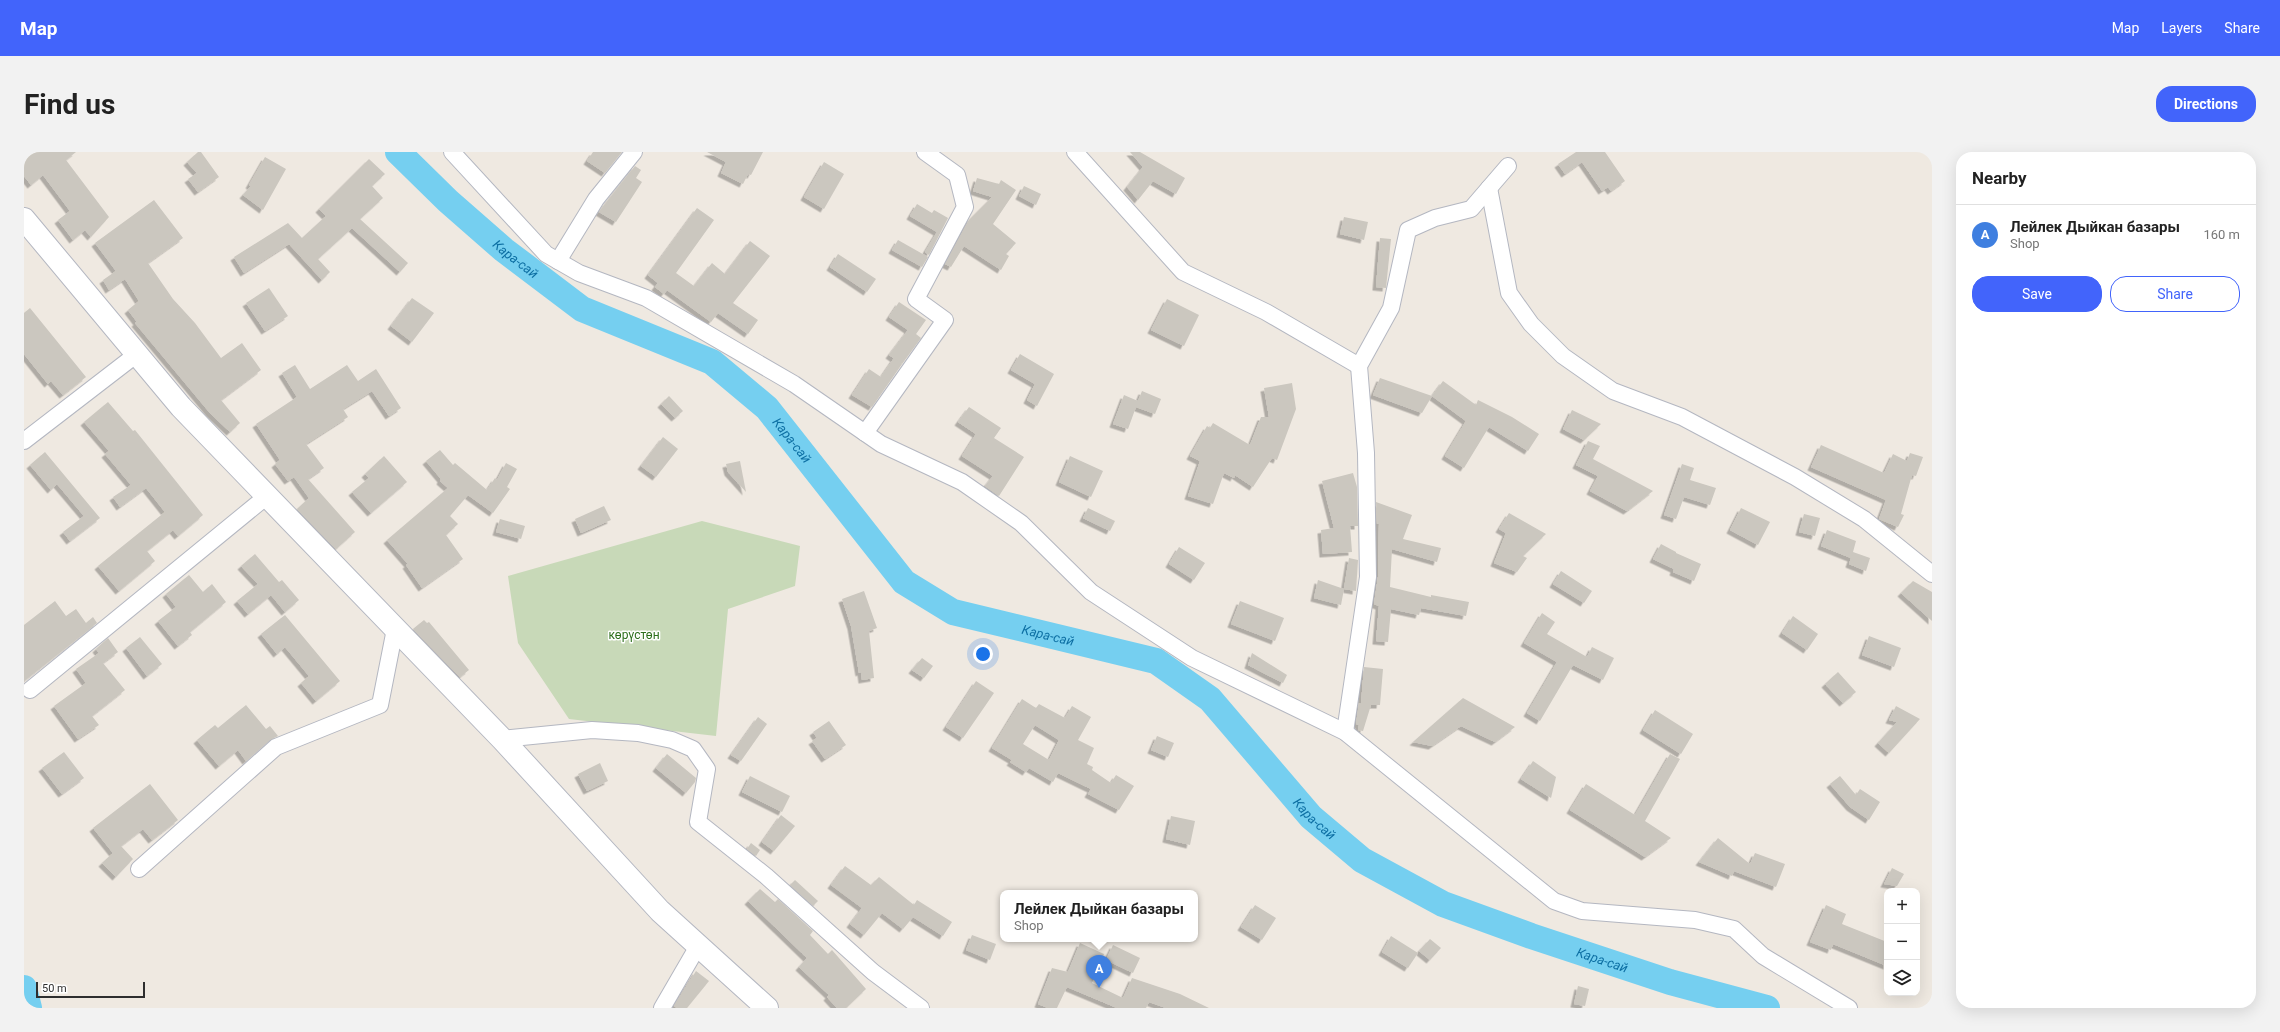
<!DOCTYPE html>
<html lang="en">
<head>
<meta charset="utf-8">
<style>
  :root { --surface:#fff; --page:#f2f2f2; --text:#222; --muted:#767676; --line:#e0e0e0; --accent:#4264fb }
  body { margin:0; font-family:Roboto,sans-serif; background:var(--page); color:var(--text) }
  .controls { position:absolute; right:12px; bottom:12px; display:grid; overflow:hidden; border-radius:8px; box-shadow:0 4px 16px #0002 }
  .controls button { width:36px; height:36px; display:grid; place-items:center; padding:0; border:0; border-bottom:1px solid var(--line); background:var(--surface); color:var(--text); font:20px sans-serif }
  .scale { position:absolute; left:12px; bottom:10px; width:109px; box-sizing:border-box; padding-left:4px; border:2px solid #2e2e2e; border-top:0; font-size:11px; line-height:14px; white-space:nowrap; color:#2e2e2e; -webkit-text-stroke:3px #fff; paint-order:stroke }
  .you { position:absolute; left:959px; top:502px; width:14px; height:14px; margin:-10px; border:3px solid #fff; border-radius:50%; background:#1a73e8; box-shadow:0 0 0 6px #1a73e833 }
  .badge { display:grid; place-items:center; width:26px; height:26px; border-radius:50%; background:var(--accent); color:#fff; font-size:13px; font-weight:700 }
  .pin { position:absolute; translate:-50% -33px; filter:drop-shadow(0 1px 2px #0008) }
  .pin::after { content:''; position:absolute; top:21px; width:14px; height:12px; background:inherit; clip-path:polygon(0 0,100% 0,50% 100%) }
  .popup { position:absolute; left:976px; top:738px; width:198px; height:52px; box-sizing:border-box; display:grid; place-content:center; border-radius:8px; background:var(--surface); filter:drop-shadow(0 1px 3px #0005); font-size:13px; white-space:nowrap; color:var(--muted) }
  .popup b { font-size:15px; color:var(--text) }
  .popup::after { content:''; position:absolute; left:50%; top:100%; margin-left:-8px; border:8px solid transparent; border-top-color:var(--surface) }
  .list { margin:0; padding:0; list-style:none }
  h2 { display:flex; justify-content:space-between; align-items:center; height:52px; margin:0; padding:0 16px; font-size:17px }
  h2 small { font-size:13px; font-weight:400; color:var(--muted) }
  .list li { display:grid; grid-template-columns:26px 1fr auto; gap:12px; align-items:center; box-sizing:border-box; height:60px; padding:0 16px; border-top:1px solid var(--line) }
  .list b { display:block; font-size:15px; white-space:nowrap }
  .list p { margin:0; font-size:13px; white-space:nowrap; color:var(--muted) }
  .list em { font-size:13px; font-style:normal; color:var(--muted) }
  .actions { display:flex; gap:8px; padding:12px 16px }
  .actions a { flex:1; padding:9px 0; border:1px solid var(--accent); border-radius:16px; text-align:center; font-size:14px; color:var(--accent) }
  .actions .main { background:var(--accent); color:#fff }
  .icon { flex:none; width:22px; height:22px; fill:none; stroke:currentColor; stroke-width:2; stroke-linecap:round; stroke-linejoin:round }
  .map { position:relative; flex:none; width:1908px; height:856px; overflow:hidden; border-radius:16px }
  header { display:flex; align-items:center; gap:24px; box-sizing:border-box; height:56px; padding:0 20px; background:var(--accent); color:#fff }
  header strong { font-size:19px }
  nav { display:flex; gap:22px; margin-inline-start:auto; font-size:14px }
  .intro { display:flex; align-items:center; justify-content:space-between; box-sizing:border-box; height:96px; padding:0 24px }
  h1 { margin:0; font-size:28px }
  .button { padding:10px 18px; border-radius:16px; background:var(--accent); color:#fff; font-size:14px; font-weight:700 }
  main { display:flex; gap:24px; padding:0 24px }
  aside { flex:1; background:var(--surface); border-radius:16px; box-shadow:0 4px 16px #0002 }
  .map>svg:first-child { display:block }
  .cemetery { fill:#c8d9b8 }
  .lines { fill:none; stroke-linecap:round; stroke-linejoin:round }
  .river { stroke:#75cff0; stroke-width:26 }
  .building { fill:#cbc7bf; fill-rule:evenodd; filter:url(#shadow) }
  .street-casing { stroke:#b4b7c1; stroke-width:18 }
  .secondary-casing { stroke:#b4b7c1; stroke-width:24 }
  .street { stroke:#fff; stroke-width:16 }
  .secondary { stroke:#fff; stroke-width:22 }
  .labels { text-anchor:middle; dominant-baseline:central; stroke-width:3; stroke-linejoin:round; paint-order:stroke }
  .park-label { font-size:12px; fill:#2c6e1b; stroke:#fff }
  .water-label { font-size:13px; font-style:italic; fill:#0d6fa3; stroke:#fff }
</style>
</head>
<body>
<header>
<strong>Map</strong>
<nav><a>Map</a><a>Layers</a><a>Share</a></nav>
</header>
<div class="intro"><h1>Find us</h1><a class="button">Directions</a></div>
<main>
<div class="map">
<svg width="1908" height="856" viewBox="0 0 1908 856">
  <defs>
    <filter id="shadow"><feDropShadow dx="-3.5" dy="3.5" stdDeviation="0" flood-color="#0004"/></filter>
  </defs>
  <rect width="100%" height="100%" fill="#efe9e1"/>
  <path class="cemetery" d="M678 369 776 394 771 434 704 457 692 584 545 567 494 491 484 424Z"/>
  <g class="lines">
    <g class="river">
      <path id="s1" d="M374 0 424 49 480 98 558 157 688 210 743 256 880 430 929 460 1132 509 1186 547 1287 665 1338 708 1419 752 1507 784 1646 830 1743 856"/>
      <path d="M0 836 5 856"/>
    </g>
  </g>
  <g class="building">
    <path d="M0 0H52L42 8 85 65 67 85 61 78 49 88 34 68 46 59 19 23 7 33 0 24Z"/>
    <path d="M174 0H177L195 25 174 40 164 27 173 21 163 10Z"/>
    <path d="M569 0H598L581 21 563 9Z"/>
    <path d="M683 0H739L727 23 724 22 719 32 697 21 702 10Z"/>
    <path d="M1106 0H1116L1161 26 1152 42 1129 29 1114 48 1103 35 1119 15Z"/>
    <path d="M1552 0H1581L1601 29 1587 39 1584 35 1578 39 1558 10 1541 22 1534 12Z"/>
    <path d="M241 5 262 17 239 58 219 43 227 34 225 33Z"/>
    <path d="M345 7 361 22 348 34 359 46 336 67 384 111 376 120 328 76 294 107 306 120 298 128 265 92 220 121 210 105 264 71 278 86 302 64 295 57Z"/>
    <path d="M800 10 820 22 800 57 780 45Z"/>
    <path d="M611 14 617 18 612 26 618 30 592 70 575 60Z"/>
    <path d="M953 26 975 32 977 28 992 38 969 72 992 91 982 102 985 104 977 118 940 94 927 115 921 112 945 68 968 45 949 39Z"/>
    <path d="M1000 34 1017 42 1012 53 995 44Z"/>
    <path d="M130 48 159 86 124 111 149 147 171 171 197 206 218 191 237 218 197 248 216 271 206 280 186 261 111 171 113 170 104 158 115 149 101 127 85 138 79 128 92 119 71 91Z"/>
    <path d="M893 52 908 61 910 58 924 66 905 103 901 100 913 80 886 64Z"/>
    <path d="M673 56 690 68 652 121 670 134 688 111 701 122 726 89 746 104 709 151 734 168 724 182 694 161 687 170 643 138 640 142 631 135 634 131 624 123Z"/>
    <path d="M1320 65 1344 70 1340 88 1316 82Z"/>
    <path d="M1356 86 1367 87 1362 136 1352 135Z"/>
    <path d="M874 88 904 105 898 115 868 98Z"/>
    <path d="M814 102 852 127 843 140 806 115Z"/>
    <path d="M245 136 264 164 241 179 222 151Z"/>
    <path d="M388 146 410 161 388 190 367 174Z"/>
    <path d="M1143 147 1175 163 1160 194 1127 178Z"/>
    <path d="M875 150 902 168 892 182 897 186 878 212 865 203 884 178 865 165Z"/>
    <path d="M6 156 62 225 39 243 27 229 24 232 0 202V161Z"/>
    <path d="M996 202 1030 222 1013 254 1003 248 1011 232 987 218Z"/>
    <path d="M870 206 878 212 848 255 828 243 845 217 857 225Z"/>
    <path d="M271 213 286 237 323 213 334 229 352 217 377 256 365 264 348 239 319 257 324 265 282 292 300 316 284 327 331 380 312 397 273 357 285 346 270 325 264 329 251 312 256 308 232 272 273 245 258 221Z"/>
    <path d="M1356 226 1408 244 1398 261 1349 243Z"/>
    <path d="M1419 229 1452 253 1454 248 1488 265 1515 282 1504 299 1465 275 1440 316 1421 304 1442 269 1408 244Z"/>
    <path d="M1268 231 1272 257 1253 308 1248 306 1229 335 1211 323 1210 326 1200 321 1189 352 1164 344 1176 309 1166 304 1183 274 1186 276 1189 271 1226 293 1237 265H1245L1240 236Z"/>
    <path d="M1118 239 1137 247 1131 262 1112 255 1104 277 1089 272 1100 243 1114 249Z"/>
    <path d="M645 244 659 259 651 266 637 252Z"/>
    <path d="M84 250 109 279 111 278 179 363 154 384 149 378 123 399 131 409 95 439 74 414 141 360 122 336 96 355 89 345 107 333 81 302 85 299 60 270Z"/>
    <path d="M945 255 977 276 970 286 1000 305 975 344 961 334 969 324 938 304 952 282 934 270Z"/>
    <path d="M1548 258 1577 272 1560 288 1539 277Z"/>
    <path d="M639 285 654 297 632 325 617 314Z"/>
    <path d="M1564 289 1576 294 1569 307 1629 339 1603 359 1566 339 1574 324 1552 313Z"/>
    <path d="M1797 293 1860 321 1869 302 1883 309 1886 301 1899 305 1892 324 1888 323 1877 362 1880 363 1874 375 1855 367 1862 348 1787 315Z"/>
    <path d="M416 298 429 313 431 311 463 338 471 326 473 328 482 311 493 317 483 335 486 337 469 361 444 343 426 364 434 372 422 383 439 407 398 436 382 413 384 412 363 388 424 336 416 329 417 327 402 309Z"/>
    <path d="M21 300 76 366 46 389 39 380 60 364 33 332 27 338 6 313Z"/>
    <path d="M360 304 383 330 347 361 328 340 345 326 341 322Z"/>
    <path d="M1046 304 1079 319 1067 345 1035 330Z"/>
    <path d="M716 309 722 340 704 320 702 312Z"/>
    <path d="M1658 312 1670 316 1666 328 1692 336 1686 353 1660 345 1652 367 1640 363Z"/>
    <path d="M1329 321 1333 335 1334 374H1326L1328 400 1299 402 1297 378 1310 376 1298 329Z"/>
    <path d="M1352 350 1388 363 1379 387 1417 396 1413 410 1368 397 1366 435 1407 445V443L1445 450 1442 464 1397 456 1395 463 1367 457 1364 490 1352 489 1355 454 1350 452 1354 425 1355 372H1353Z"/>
    <path d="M580 354 587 368 557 381 551 367Z"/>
    <path d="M1064 356 1091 369 1086 379 1059 366Z"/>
    <path d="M1717 356 1746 370 1734 393 1706 378Z"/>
    <path d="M1485 361 1522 382 1499 404 1503 406 1493 420 1470 411 1482 381 1475 377Z"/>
    <path d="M1780 362 1796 366 1791 384 1775 380Z"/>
    <path d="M476 367 501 374 497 387 472 380Z"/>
    <path d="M1803 378 1832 389 1829 400 1846 406 1842 419 1825 412 1827 406 1797 394Z"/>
    <path d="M1637 392 1652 400V401L1677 412 1670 429 1649 420 1650 417 1629 407Z"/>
    <path d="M1155 395 1181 411 1170 428 1145 412Z"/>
    <path d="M231 402 255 430 258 428 275 448 261 460 247 443 224 462 213 449 234 432 217 414Z"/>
    <path d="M1325 406 1334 408 1332 439 1320 437Z"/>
    <path d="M1537 419 1568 439 1560 451 1529 432Z"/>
    <path d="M165 423 179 440 188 432 202 450 166 480 168 483 154 494 134 469 152 455 142 442Z"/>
    <path d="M1294 428 1320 437 1317 453 1290 446Z"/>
    <path d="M1889 429 1908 440V469L1877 441Z"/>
    <path d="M840 439 853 476 845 479 850 526 838 528 837 520 835 521 827 474 818 447Z"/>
    <path d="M31 449 42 464 52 457 62 471 69 465 73 471 0 529V473Z"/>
    <path d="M1216 449 1260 466 1251 489 1207 472Z"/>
    <path d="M1518 461 1531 470 1523 482 1563 505 1568 495 1590 506 1579 528 1549 513 1516 569 1503 561 1533 510 1500 491Z"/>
    <path d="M261 463 316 529 292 549 277 531 285 524 261 495 253 502 237 482Z"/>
    <path d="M1769 464 1794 482 1783 498 1758 481Z"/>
    <path d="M400 468 403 471 405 470 445 518 436 525 389 477Z"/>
    <path d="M1845 484 1877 496 1870 515 1838 503Z"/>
    <path d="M116 485 138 512 123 524 102 496Z"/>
    <path d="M84 486 94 500 79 511 101 538 68 564 75 573 54 587 30 554 62 531 52 517 75 501 72 497Z"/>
    <path d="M1228 501 1263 523 1259 531 1224 513Z"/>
    <path d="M898 506 909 514 900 526 888 518Z"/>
    <path d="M1340 515 1359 517 1356 553H1347L1339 579 1334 578 1335 573 1332 572 1335 551 1337 552Z"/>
    <path d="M1814 520 1832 540 1819 551 1801 532Z"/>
    <path d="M952 529 970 541 939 586 922 575Z"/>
    <path d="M1439 546 1491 575 1471 590 1437 574 1408 594 1389 590Z"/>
    <path d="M998 547 1012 556 1015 552 1041 566 1048 554 1067 565 1054 588 1070 596 1063 612 1069 615 1068 618 1087 631 1092 623 1110 634 1095 658 1064 642 1067 637 1034 621 1029 630 1005 616 1002 620 986 610 988 608 968 596ZM1011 573 1035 588 1025 608 999 592Z"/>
    <path d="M222 553 242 577 246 574 254 584 246 588 222 609 214 598 195 614 173 588 191 573 194 576Z"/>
    <path d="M1872 554 1896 567 1865 601 1854 591 1873 570 1865 568Z"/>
    <path d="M1631 558 1669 582 1657 602 1619 578Z"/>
    <path d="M734 565 743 572 717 609 707 603Z"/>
    <path d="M805 569 822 593 801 607 788 589 793 586 789 580Z"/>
    <path d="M1133 584 1150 591 1144 605 1127 598Z"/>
    <path d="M40 600 60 626 38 642 18 616Z"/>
    <path d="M643 602 672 626 671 630 662 641 632 616Z"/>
    <path d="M1646 602 1656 607 1621 669 1647 686 1621 705 1546 658 1562 632 1611 663Z"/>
    <path d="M1509 609 1532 625 1527 646 1497 627Z"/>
    <path d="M576 611 584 629 563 639 554 622Z"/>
    <path d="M726 624 766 644 758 660 718 640Z"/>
    <path d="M1816 624 1832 643 1836 637 1856 650 1845 668 1826 655 1806 632Z"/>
    <path d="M126 632 154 668 128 688 119 677 97 694 109 707 92 725 78 711 89 701 69 676Z"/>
    <path d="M757 663 771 674 750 699 738 690Z"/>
    <path d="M1147 664 1171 669 1166 693 1142 687Z"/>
    <path d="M1694 686 1726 712 1731 701 1761 712 1752 735 1710 719 1708 724 1675 710Z"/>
    <path d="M727 691 736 698 732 704 723 697Z"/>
    <path d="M821 714 847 733 855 725 890 753 893 748 928 770 919 784 889 765 879 777 858 761 840 783 826 772 838 756 807 733Z"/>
    <path d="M1868 716 1880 722 1873 734 1860 732Z"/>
    <path d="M771 728 794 749 789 754 766 733Z"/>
    <path d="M736 737 751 750 754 747 789 779 786 783 804 802 808 798 842 837 822 856H813L803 845 805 843 775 815 783 806 724 749Z"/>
    <path d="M1231 753 1252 766 1238 788 1217 775Z"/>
    <path d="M1802 753 1822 762 1818 772 1863 790V814L1809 792 1807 798 1786 790Z"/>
    <path d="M948 783 972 792 966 808 942 798Z"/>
    <path d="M1367 784 1394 801 1384 816 1358 800Z"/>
    <path d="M1406 787 1417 796 1406 808 1395 799Z"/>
    <path d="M1056 791 1080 802 1068 831 1099 846 1108 826 1156 842 1185 856H1142L1125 850 1122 856H1093L1043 835 1033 856H1024L1014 852 1028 816 1044 820Z"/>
    <path d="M1089 793 1116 806 1109 821 1082 808Z"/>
    <path d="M672 819 685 829 663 856H653L650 854Z"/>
    <path d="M1554 834 1565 837 1561 854 1550 852Z"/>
  </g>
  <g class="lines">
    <g class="street-casing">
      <g id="street">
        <path d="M428 0 522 102 555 121 622 146 770 232 857 292 938 330 997 371 1067 440 1168 506 1321 580 1530 749 1558 759 1671 768 1710 777 1739 804 1825 856"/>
        <path d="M1051 0 1159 120 1242 160 1335 214"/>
        <path d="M1465 36 1485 141 1507 172 1539 204 1589 239 1658 265 1771 325 1840 367 1908 422"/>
        <path d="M534 109 572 47 610 0"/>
        <path d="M841 281 921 168 892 147 941 55 933 23 901 0"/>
        <path d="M0 289 113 202"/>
        <path d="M6 538 243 344"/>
        <path d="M1321 580 1344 425 1342 301 1335 214 1367 156 1384 78 1411 66 1447 57 1484 14"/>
        <path d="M478 587 568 578 614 581 648 588 669 597 683 617 674 670 742 724 849 820 897 856"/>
        <path d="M115 717 252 595 356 553 371 477"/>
        <path d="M638 856 674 794"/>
      </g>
    </g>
    <g class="secondary-casing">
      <path id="secondary" d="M0 67 157 255 478 587 636 759 743 856"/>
    </g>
    <use href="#street" class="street"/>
    <use href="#secondary" class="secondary"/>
  </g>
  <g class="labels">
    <g class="park-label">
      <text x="610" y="483">көрүстөн</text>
    </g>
    <g class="water-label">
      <text stroke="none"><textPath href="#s1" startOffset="159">Кара-сай</textPath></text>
      <text stroke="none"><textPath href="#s1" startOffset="495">Кара-сай</textPath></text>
      <text stroke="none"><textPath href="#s1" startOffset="831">Кара-сай</textPath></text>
      <text stroke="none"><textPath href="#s1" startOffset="1167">Кара-сай</textPath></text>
      <text stroke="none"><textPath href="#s1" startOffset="1491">Кара-сай</textPath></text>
    </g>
  </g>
</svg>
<div class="controls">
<button>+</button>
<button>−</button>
<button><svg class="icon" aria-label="layers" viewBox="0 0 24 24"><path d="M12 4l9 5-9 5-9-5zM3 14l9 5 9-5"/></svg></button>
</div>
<div class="scale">50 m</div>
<div class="you"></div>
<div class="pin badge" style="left:1075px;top:836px;background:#3f7fe0">A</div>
<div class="popup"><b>Лейлек Дыйкан базары</b>Shop</div>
</div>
<aside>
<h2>Nearby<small></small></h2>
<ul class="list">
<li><span class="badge" style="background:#3f7fe0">A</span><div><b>Лейлек Дыйкан базары</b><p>Shop</p></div><em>160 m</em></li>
</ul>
<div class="actions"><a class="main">Save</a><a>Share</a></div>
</aside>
</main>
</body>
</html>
